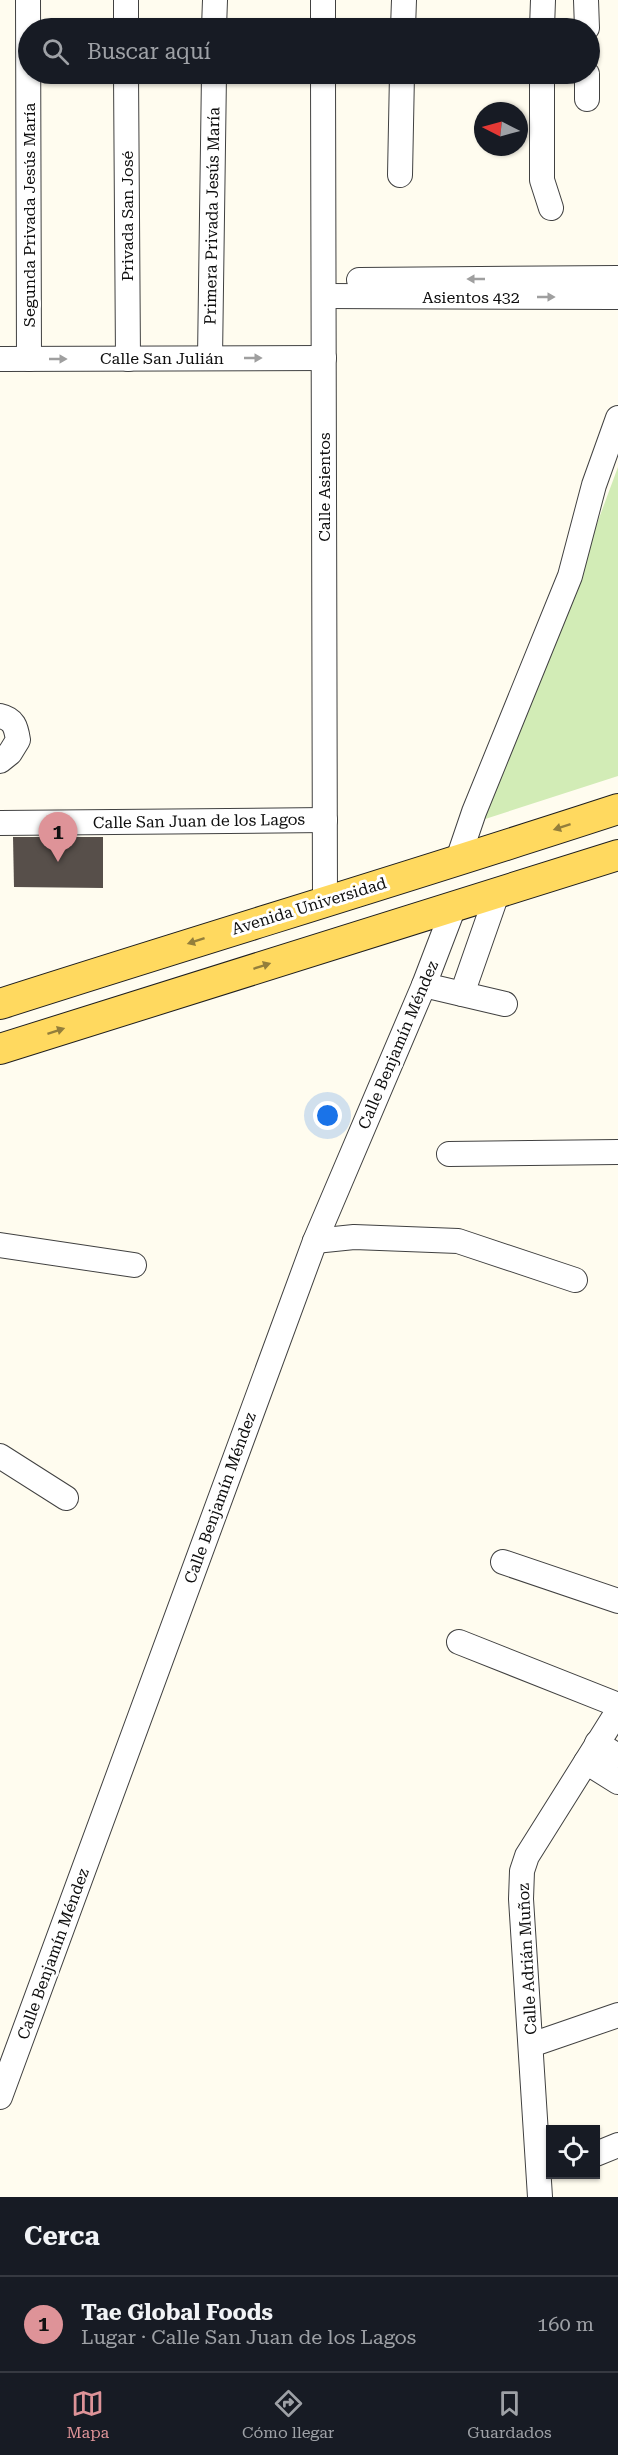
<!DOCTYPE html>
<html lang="es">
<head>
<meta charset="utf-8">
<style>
  :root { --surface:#171b24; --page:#20242c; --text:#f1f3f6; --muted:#9ea1a6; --line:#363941; --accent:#de9398 }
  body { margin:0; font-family:"Roboto Serif",serif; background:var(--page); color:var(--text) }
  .controls { position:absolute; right:18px; bottom:18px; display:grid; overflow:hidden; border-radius:0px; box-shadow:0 2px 4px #0004 }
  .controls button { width:54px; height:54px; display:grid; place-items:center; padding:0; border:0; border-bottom:2px solid var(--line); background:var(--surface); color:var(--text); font:30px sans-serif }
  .compass { position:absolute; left:474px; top:102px; width:54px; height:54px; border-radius:50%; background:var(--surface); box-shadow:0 2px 4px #0004; rotate:276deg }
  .you { position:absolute; left:328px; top:1116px; width:21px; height:21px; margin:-15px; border:4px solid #fff; border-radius:50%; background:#1a73e8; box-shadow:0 0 0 9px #1a73e833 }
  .badge { display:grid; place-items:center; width:39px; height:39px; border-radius:50%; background:var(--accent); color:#111; font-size:20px; font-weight:700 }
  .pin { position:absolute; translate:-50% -50px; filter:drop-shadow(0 2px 3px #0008) }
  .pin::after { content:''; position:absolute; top:32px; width:21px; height:18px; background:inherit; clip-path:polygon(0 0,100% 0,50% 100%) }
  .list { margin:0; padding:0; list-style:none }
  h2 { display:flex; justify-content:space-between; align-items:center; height:78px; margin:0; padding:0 24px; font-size:26px }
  h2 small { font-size:20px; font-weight:400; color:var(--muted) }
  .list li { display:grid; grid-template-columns:39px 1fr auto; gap:18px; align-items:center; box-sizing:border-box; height:96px; padding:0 24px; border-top:2px solid var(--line) }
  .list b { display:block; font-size:22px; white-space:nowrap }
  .list p { margin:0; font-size:20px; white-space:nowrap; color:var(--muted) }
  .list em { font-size:20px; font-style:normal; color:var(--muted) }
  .icon { flex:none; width:33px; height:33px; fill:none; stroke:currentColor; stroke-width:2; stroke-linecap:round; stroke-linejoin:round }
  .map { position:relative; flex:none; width:618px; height:2197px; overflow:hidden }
  .search { position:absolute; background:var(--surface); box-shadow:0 2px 4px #0004; left:18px; right:18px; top:18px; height:66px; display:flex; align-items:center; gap:15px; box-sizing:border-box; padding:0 21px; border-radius:33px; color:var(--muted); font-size:22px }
  .sheet { height:174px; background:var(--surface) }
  nav { display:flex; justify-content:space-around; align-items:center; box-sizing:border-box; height:84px; border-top:2px solid var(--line); background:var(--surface); font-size:16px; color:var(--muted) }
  nav a { display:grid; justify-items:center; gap:3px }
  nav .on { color:var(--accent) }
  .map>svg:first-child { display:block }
  .green { fill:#d2ecb6 }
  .building { fill:#574f4a }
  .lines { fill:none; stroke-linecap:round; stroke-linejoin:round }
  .minor-casing { stroke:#414141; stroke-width:26 }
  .major-casing { stroke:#1f1f1f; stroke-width:32 }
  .minor { stroke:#fff; stroke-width:24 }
  .major { stroke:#ffd95f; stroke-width:30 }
  .oneway { fill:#9f9f9f }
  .oneway2 { fill:#937e3b }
  .labels { text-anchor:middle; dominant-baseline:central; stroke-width:6; stroke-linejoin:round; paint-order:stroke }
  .street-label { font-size:16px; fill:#0e0e0e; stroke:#fff }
</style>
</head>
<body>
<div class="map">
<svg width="618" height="2197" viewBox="0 0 618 2197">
  <rect width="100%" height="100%" fill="#fffcef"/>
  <path class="green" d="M618 467V776L479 821 539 680Z"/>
  <path class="building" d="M13 837H103V888L14 887Z"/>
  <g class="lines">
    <g class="minor-casing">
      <g id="minor">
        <path d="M28 0 29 359"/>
        <path d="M126 0V28"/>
        <path d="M323 0V28"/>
        <path d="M586 0 587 28"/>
        <path d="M214 28 215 0"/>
        <path d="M403 28 404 0"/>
        <path d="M542 28 543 0"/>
        <path d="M126 74 128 359"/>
        <path d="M323 74 325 900"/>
        <path d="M542 74V180L551 208"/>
        <path d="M587 74V99"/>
        <path d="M400 175 402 74"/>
        <path d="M359 280 618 278"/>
        <path d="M324 296 618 297"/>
        <path d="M210 358 214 74"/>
        <path d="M0 359 324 358"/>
        <path d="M0 716C14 719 16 727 18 740L10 753 0 761"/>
        <path d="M0 823 325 820"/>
        <path d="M457 862 474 812 570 576 594 485 618 418"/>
        <path d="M424 985 505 1004"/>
        <path d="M462 994 498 891"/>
        <path d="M449 1154 618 1152"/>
        <path d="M315 1241 354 1237 458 1241 575 1280"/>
        <path d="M0 1245 134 1265"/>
        <path d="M0 1456 66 1498"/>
        <path d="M503 1562 618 1601"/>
        <path d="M459 1642 618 1705"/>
        <path d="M597 1743 618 1756"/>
        <path d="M586 1762 618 1782"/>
        <path d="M531 2045 618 2015"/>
        <path d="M0 2097 315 1241 424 985 455 904"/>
        <path d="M596 2154 618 2145"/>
        <path d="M540 2197 521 1899 522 1871 527 1856 618 1711"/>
      </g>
    </g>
    <g class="major-casing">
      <g id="major">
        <path d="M0 1004C206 938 413 876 618 809"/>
        <path d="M0 1049 618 855"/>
      </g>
    </g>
    <use href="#minor" class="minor"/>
    <use href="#major" class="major"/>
  </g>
  <defs><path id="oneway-solid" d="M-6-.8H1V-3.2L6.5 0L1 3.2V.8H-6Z" transform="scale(1.5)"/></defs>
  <g class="oneway">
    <use href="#oneway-solid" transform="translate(476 279) rotate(180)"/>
    <use href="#oneway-solid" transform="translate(546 297)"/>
    <use href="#oneway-solid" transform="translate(253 358)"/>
    <use href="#oneway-solid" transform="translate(58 359)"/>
  </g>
  <g class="oneway2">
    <use href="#oneway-solid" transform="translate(562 827) rotate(162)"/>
    <use href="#oneway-solid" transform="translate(196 941) rotate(162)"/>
    <use href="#oneway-solid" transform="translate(262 966) rotate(-18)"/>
    <use href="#oneway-solid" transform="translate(56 1031) rotate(-18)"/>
  </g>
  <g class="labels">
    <g class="street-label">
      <text transform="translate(29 215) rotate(-90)">Segunda Privada Jesús María</text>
      <text transform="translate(127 216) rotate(-90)">Privada San José</text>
      <text transform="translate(212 216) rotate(-89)">Primera Privada Jesús María</text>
      <text x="471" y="297">Asientos 432</text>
      <text x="162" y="358">Calle San Julián</text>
      <text transform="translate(324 487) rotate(-90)">Calle Asientos</text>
      <text transform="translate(199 821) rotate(-1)">Calle San Juan de los Lagos</text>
      <text transform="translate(309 906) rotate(-17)">Avenida Universidad</text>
      <text transform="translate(398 1045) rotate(-67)">Calle Benjamín Méndez</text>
      <text transform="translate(220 1498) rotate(-70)">Calle Benjamín Méndez</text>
      <text transform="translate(53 1954) rotate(-70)">Calle Benjamín Méndez</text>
      <text transform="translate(527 1959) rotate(-93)">Calle Adrián Muñoz</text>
    </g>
  </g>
</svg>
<div class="controls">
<button><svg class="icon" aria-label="locate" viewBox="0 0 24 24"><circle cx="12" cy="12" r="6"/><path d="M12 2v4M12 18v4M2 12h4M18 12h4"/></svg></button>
</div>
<svg class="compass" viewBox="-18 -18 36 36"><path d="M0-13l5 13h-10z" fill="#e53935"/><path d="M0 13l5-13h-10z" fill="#9ea1a6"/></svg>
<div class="you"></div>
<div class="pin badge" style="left:58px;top:862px">1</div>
<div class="search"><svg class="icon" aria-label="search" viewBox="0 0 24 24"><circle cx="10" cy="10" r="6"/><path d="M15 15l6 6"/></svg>Buscar aquí</div>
</div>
<section class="sheet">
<h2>Cerca<small></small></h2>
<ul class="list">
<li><span class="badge">1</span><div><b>Tae Global Foods</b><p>Lugar · Calle San Juan de los Lagos</p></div><em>160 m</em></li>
</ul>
</section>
<nav>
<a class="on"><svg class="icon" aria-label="map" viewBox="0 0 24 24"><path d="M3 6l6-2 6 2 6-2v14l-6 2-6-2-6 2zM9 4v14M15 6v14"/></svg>Mapa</a>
<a><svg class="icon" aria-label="directions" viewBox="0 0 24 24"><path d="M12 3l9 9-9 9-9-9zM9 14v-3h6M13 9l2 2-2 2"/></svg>Cómo llegar</a>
<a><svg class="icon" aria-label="saved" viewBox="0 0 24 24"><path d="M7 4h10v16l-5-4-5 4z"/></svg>Guardados</a>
</nav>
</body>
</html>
